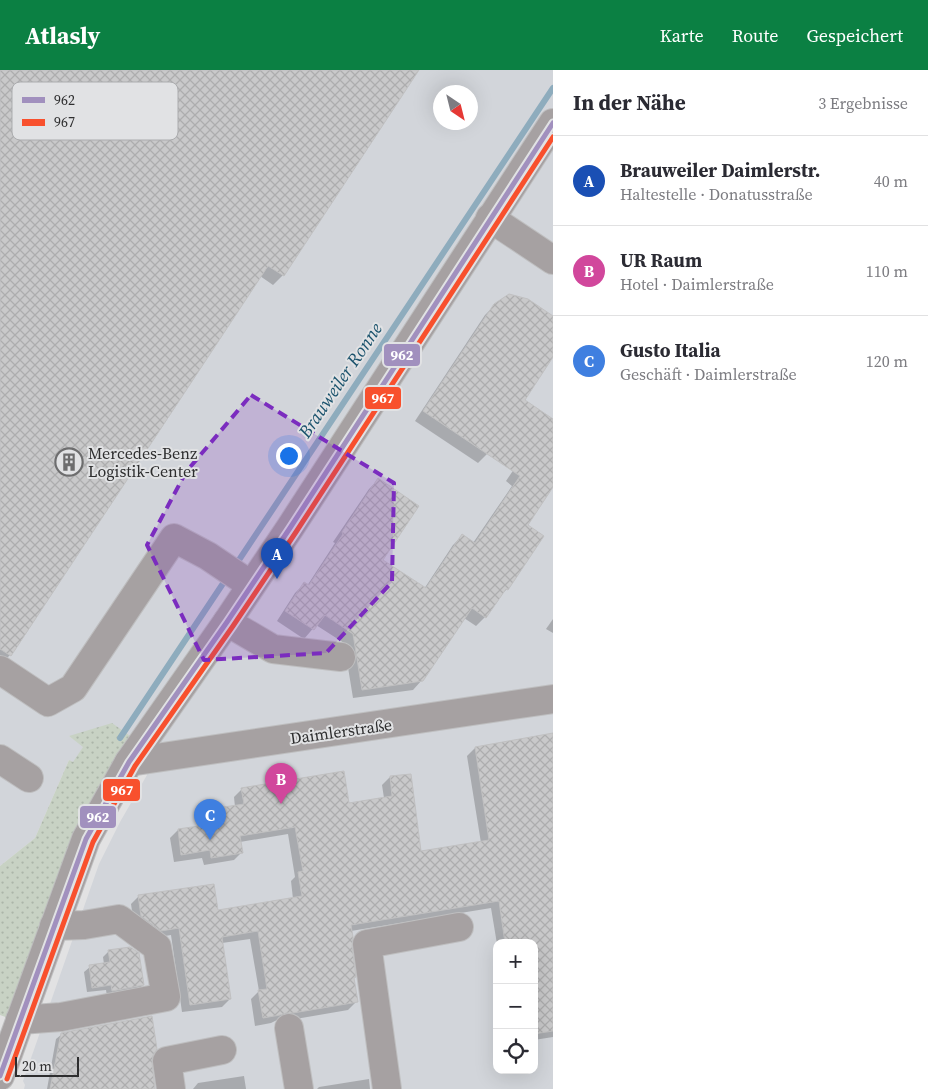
<!DOCTYPE html>
<html lang="de">
<head>
<meta charset="utf-8">
<style>
  :root { --surface:#fff; --page:#f7f7f7; --text:#2b2b33; --muted:#7c7c81; --line:#e1e1e2; --accent:#0b8043 }
  body { margin:0; font-family:"Source Serif 4",serif; background:var(--page); color:var(--text) }
  .controls { position:absolute; right:15px; bottom:15px; display:grid; overflow:hidden; border-radius:10px; box-shadow:0 5px 20px #0002 }
  .controls button { width:45px; height:45px; display:grid; place-items:center; padding:0; border:0; border-bottom:1px solid var(--line); background:var(--surface); color:var(--text); font:25px sans-serif }
  .compass { position:absolute; left:433px; top:15px; width:45px; height:45px; border-radius:50%; background:var(--surface); box-shadow:0 5px 20px #0002; rotate:145deg }
  .scale { position:absolute; left:15px; bottom:12px; width:64px; box-sizing:border-box; padding-left:5px; border:2px solid #2e2e2f; border-top:0; font-size:14px; line-height:18px; white-space:nowrap; color:#2e2e2f; -webkit-text-stroke:4px #e1e2e4; paint-order:stroke }
  .you { position:absolute; left:288px; top:385px; width:18px; height:18px; margin:-12px; border:4px solid #fff; border-radius:50%; background:#1a73e8; box-shadow:0 0 0 8px #1a73e833 }
  .badge { display:grid; place-items:center; width:32px; height:32px; border-radius:50%; background:var(--accent); color:#fff; font-size:16px; font-weight:700 }
  .pin { position:absolute; translate:-50% -41px; filter:drop-shadow(0 1px 2px #0008) }
  .pin::after { content:''; position:absolute; top:26px; width:18px; height:15px; background:inherit; clip-path:polygon(0 0,100% 0,50% 100%) }
  .list { margin:0; padding:0; list-style:none }
  h2 { display:flex; justify-content:space-between; align-items:center; height:65px; margin:0; padding:0 20px; font-size:21px }
  h2 small { font-size:16px; font-weight:400; color:var(--muted) }
  .list li { display:grid; grid-template-columns:32px 1fr auto; gap:15px; align-items:center; box-sizing:border-box; height:90px; padding:0 20px; border-top:1px solid var(--line) }
  .list b { display:block; font-size:19px; white-space:nowrap }
  .list p { margin:0; font-size:16px; white-space:nowrap; color:var(--muted) }
  .list em { font-size:16px; font-style:normal; color:var(--muted) }
  .icon { flex:none; width:28px; height:28px; fill:none; stroke:currentColor; stroke-width:2; stroke-linecap:round; stroke-linejoin:round }
  .map { position:relative; flex:none; width:553px; height:1019px; overflow:hidden }
  header { display:flex; align-items:center; gap:30px; box-sizing:border-box; height:70px; padding:0 25px; background:var(--accent); color:#fff }
  header strong { font-size:24px }
  nav { display:flex; gap:28px; margin-inline-start:auto; font-size:18px }
  main { display:flex }
  aside { flex:1; background:var(--surface) }
  .map>svg:first-child { display:block }
  .built { fill:#d2d5da; fill-rule:evenodd }
  .grass { fill:url(#grass-dots) }
  .shadow { fill:#0003 }
  .lines { fill:none; stroke-linecap:round; stroke-linejoin:round }
  .stream { stroke:#8eacbd; stroke-width:6 }
  .building { fill:url(#building-cross-hatch); stroke:#c0c0c1 }
  .minor-casing { stroke:#bebebf; stroke-width:30 }
  .minor { stroke:#a6a1a2; stroke-width:28 }
  .bus-1-casing { stroke:#e1e2e4; stroke-width:9 }
  .bus-2-casing { stroke:#e1e2e4; stroke-width:9 }
  .bus-1 { stroke:#a190be; stroke-width:5 }
  .bus-2 { stroke:#f8502d; stroke-width:5 }
  .marked { fill:#7b2cbf; fill-opacity:0.2; stroke:#7b2cbf; stroke-width:4; stroke-dasharray:10 6; stroke-linejoin:round }
  .labels { text-anchor:middle; dominant-baseline:central; stroke-width:4; stroke-linejoin:round; paint-order:stroke }
  .poi-label { font-size:16px; fill:#2e2e2f; stroke:#e1e2e4; text-anchor:start }
  .street-label { font-size:16px; fill:#2e2e2f; stroke:#e1e2e4 }
  .water-label { font-size:18px; font-style:italic; fill:#1b536d; stroke:#e1e2e4 }
  .key { fill:#e1e2e4; stroke:#abacae; stroke-width:1 }
  .key-label { font-size:14px; fill:#2e2e2f }
  .line-badge { stroke:#e1e2e4; stroke-width:2 }
  .badge-label { font-size:14px; text-anchor:middle; font-weight:bold; fill:#fff }
</style>
</head>
<body>
<header>
<strong>Atlasly</strong>
<nav><a>Karte</a><a>Route</a><a>Gespeichert</a></nav>
</header>
<main>
<div class="map">
<svg width="553" height="1019" viewBox="0 0 553 1019">
  <defs>
    <pattern id="grass-dots" width="8" height="8" patternUnits="userSpaceOnUse" patternTransform="scale(1.25)"><rect width="8" height="8" fill="#c8d2c4"/><path d="M2 2h.1M6 6h.1" fill="none" stroke="#acb5a9" stroke-width="1.8" stroke-linecap="round"/></pattern>
    <pattern id="building-cross-hatch" width="8" height="8" patternUnits="userSpaceOnUse" patternTransform="scale(1.25)"><rect width="8" height="8" fill="#c9c9ca"/><path d="M0 0l8 8M0 8l8-8" fill="none" stroke="#adadae"/></pattern>
  </defs>
  <rect width="100%" height="100%" fill="#e2e2e3"/>
  <path class="built" d="M0 0H553V1019H24L25 1015 23 1011 99 794 120 752 147 705 133 668 69 666 84 676 73 693 69 690 35 768 0 796ZM440 22H470V52H440ZM497 873H534V1000H497Z"/>
  <path class="grass" d="M112 653 133 668 11 949 0 945V796L35 768 69 690 73 692 83 677 69 666Z"/>
  <g class="shadow">
    <path d="M0 0H418L283 205 273 215 260 206 10 585 0 595Z"/>
    <path d="M495 235 553 247V285L487 384 478 393 415 351 485 245Z"/>
    <path d="M553 351V415L526 456 507 519 498 528 485 547 476 556 464 548 422 610 413 620 353 628 344 573 316 555 304 569 277 551 295 523 304 514 307 516 335 473 333 472 369 419 378 410 381 490 424 519 453 475 462 466 473 473 512 416 506 411 542 358Z"/>
    <path d="M553 549V563L546 559Z"/>
    <path d="M553 664V967L534 970V873H497V874L491 838 351 861 350 876 352 909 356 932 348 940 284 951 277 950 271 953 255 956 251 929 259 921 250 869 222 873 230 929 222 937 182 942 171 865 153 868 134 854 131 834 139 826 217 841 293 829 291 811 295 807 288 764 240 772 242 782 234 790 204 795 202 788 174 792 170 768 178 760 198 757 197 749 205 741 235 737 234 727 242 719 348 735 384 728 382 715 390 707 420 783 481 773 467 686 475 678Z"/>
    <path d="M108 882 143 915 138 920 107 926 106 920 87 922 84 902 90 897 104 894 103 887Z"/>
    <path d="M62 964 151 985 150 993 154 1019H47L56 969Z"/>
    <path d="M244 1006 246 1019H193L198 1013Z"/>
    <path d="M369 1009 370 1019H317L319 1017Z"/>
  </g>
  <g class="lines">
    <g class="stream">
      <path d="M235 496 553 18"/>
      <path d="M120 668 228 506"/>
    </g>
  </g>
  <g class="building">
    <path d="M0 0H419L284 206 268 196 11 586 0 579Z"/>
    <path d="M509 224 528 229 553 246V287L525 330 553 349V417L528 455 544 466 508 520 506 519 486 548 472 538 423 611 362 620 353 564 325 545 314 560 285 541 304 512 309 515 343 464 342 462 378 408 419 436 383 490 426 518 462 464 475 473 520 406 423 341 494 234Z"/>
    <path d="M553 663V961L534 964V873H505L499 831 351 855 353 867 352 876 356 907 354 908 358 932 293 943H286L280 945 263 948 258 920 267 919 258 861 222 867 231 929 190 935 179 858 161 861 141 846 138 825 214 814 218 840 302 826 298 802 303 801 295 757 240 766 243 783 211 788 210 780 181 785 178 759 206 755 204 740 244 734 241 718 344 701 349 733 392 726 390 706 411 704 421 781 489 770 475 677Z"/>
    <path d="M130 877 139 883 144 915 112 921 111 915 92 918 89 895 110 892 108 880Z"/>
    <path d="M152 946 157 979 153 985 152 993 155 1019H50L61 963Z"/>
  </g>
  <g class="lines">
    <g class="minor-casing">
      <g id="minor">
        <path d="M490 148 553 190"/>
        <path d="M227 552 273 579 341 587"/>
        <path d="M0 600 48 632 73 618 174 468 208 486 251 515"/>
        <path d="M0 689 29 708"/>
        <path d="M129 692 553 629"/>
        <path d="M20 950 61 947 166 927 157 877 119 849 84 855 54 856"/>
        <path d="M289 958 299 1019"/>
        <path d="M0 1006 86 769 129 692 227 552 290 458 553 53"/>
        <path d="M171 1019 167 991 222 980"/>
        <path d="M387 1019 367 874 459 857"/>
      </g>
    </g>
    <use href="#minor" class="minor"/>
    <g class="bus-1-casing">
      <path id="bus-1" d="M0 1006 86 769 129 692 227 552 290 458 553 53"/>
    </g>
    <g class="bus-2-casing">
      <path id="bus-2" d="M7 1009 93 772 135 696 233 556 296 462 553 67"/>
    </g>
    <use href="#bus-1" class="bus-1"/>
    <use href="#bus-2" class="bus-2"/>
  </g>
  <path class="marked" d="M251 325 394 413 392 512 326 583 204 590 147 475 186 402Z"/>
  <defs>
    <g id="building-ring" transform="scale(1.4375)"><circle r="9.5" fill="#e1e2e4" stroke="#6d6d6e" stroke-width="1.5"/><path d="M-4-6H4V6H1V3H-1V6H-4ZM-2.5-4.3h1.7v1.8h-1.7ZM.8-4.3h1.7v1.8H.8ZM-2.5-1h1.7V.8h-1.7ZM.8-1h1.7V.8H.8Z" fill="#6d6d6e"/></g>
  </defs>
  <g fill-rule="evenodd">
    <use href="#building-ring" x="69" y="392"/>
  </g>
  <g class="labels">
    <g class="poi-label">
      <text x="88" y="383">Mercedes-Benz<tspan x="88" dy="18">Logistik-Center</tspan></text>
    </g>
    <g class="street-label">
      <text transform="translate(341 661) rotate(-8)">Daimlerstraße</text>
    </g>
    <g class="water-label">
      <text transform="translate(340 310) rotate(-56)">Brauweiler Ronne</text>
    </g>
  </g>
  <rect x="12" y="12" width="166" height="58" rx="8" class="key"/>
  <rect x="22" y="27" width="23" height="6" fill="#a190be"/>
  <rect x="22" y="49" width="23" height="7" fill="#f8502d"/>
  <g class="key-label">
    <text x="54" y="35">962</text>
    <text x="54" y="57">967</text>
  </g>
  <g class="line-badge">
    <rect x="383" y="273" width="38" height="24" rx="5" fill="#a190be"/>
    <rect x="364" y="316" width="38" height="24" rx="5" fill="#f8502d"/>
    <rect x="102" y="708" width="39" height="24" rx="5" fill="#f8502d"/>
    <rect x="79" y="735" width="38" height="24" rx="5" fill="#a190be"/>
  </g>
  <g class="badge-label">
    <text x="402" y="290">962</text>
    <text x="383" y="333">967</text>
    <text x="122" y="725">967</text>
    <text x="98" y="752">962</text>
  </g>
</svg>
<div class="controls">
<button>+</button>
<button>−</button>
<button><svg class="icon" aria-label="locate" viewBox="0 0 24 24"><circle cx="12" cy="12" r="6"/><path d="M12 2v4M12 18v4M2 12h4M18 12h4"/></svg></button>
</div>
<svg class="compass" viewBox="-18 -18 36 36"><path d="M0-13l5 13h-10z" fill="#e53935"/><path d="M0 13l5-13h-10z" fill="#7c7c81"/></svg>
<div class="scale">20 m</div>
<div class="you"></div>
<div class="pin badge" style="left:277px;top:509px;background:#1a4fb4">A</div>
<div class="pin badge" style="left:281px;top:734px;background:#d1479c">B</div>
<div class="pin badge" style="left:210px;top:770px;background:#3f7fe0">C</div>
</div>
<aside>
<h2>In der Nähe<small>3 Ergebnisse</small></h2>
<ul class="list">
<li><span class="badge" style="background:#1a4fb4">A</span><div><b>Brauweiler Daimlerstr.</b><p>Haltestelle · Donatusstraße</p></div><em>40 m</em></li>
<li><span class="badge" style="background:#d1479c">B</span><div><b>UR Raum</b><p>Hotel · Daimlerstraße</p></div><em>110 m</em></li>
<li><span class="badge" style="background:#3f7fe0">C</span><div><b>Gusto Italia</b><p>Geschäft · Daimlerstraße</p></div><em>120 m</em></li>
</ul>
</aside>
</main>
</body>
</html>
